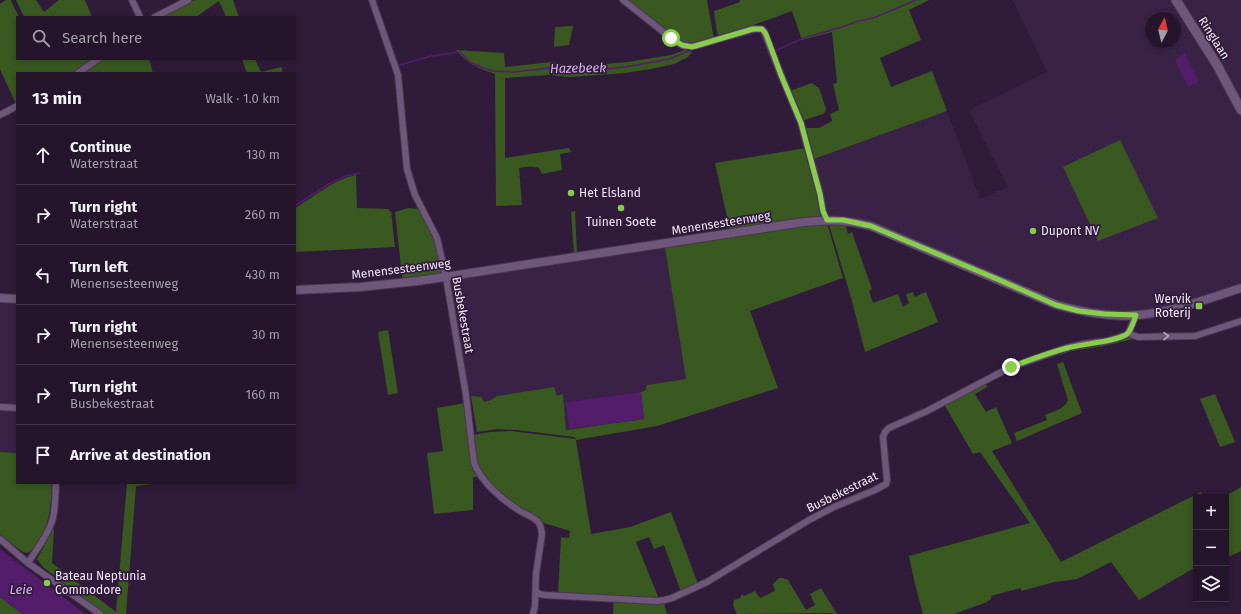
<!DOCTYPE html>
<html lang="en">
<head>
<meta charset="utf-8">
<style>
  :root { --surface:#24152c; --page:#302238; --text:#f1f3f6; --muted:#a39fa9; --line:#413448 }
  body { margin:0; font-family:"Fira Sans",sans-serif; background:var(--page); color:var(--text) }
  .controls { position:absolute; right:12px; bottom:12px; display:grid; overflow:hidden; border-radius:0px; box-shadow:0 2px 6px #0003 }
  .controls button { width:36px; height:36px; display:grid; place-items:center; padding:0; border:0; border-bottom:1px solid var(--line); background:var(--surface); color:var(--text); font:20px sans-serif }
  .compass { position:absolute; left:1145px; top:12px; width:36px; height:36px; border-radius:50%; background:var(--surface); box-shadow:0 2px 6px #0003; rotate:7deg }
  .stop { position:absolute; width:12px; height:12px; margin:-9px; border:3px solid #87cf4b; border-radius:50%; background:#fff }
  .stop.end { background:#87cf4b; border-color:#fff; box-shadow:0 1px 4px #0008 }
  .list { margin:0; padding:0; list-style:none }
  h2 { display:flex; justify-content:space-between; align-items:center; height:52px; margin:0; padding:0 16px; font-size:17px }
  h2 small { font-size:13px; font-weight:400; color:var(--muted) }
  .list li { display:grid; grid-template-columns:26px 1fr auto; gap:12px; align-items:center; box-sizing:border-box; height:60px; padding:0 16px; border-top:1px solid var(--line) }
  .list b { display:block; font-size:15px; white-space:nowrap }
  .list p { margin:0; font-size:13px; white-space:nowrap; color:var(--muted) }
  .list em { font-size:13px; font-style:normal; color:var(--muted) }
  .icon { flex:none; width:22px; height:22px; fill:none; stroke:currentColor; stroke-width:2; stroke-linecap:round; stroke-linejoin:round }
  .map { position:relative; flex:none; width:1241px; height:614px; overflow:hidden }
  .search { position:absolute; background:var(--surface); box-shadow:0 2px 6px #0003; left:16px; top:16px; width:280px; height:44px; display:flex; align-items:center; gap:10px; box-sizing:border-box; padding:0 14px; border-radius:0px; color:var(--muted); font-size:15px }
  .panel { position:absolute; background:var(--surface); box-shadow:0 2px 6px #0003; left:16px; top:72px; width:280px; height:412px; border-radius:0px }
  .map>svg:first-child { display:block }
  .built { fill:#3a2247; fill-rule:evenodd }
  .green { fill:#395920 }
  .water { fill:#541d6c }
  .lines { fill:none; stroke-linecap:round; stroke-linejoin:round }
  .stream { stroke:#541d6c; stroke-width:1.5 }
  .minor-casing { stroke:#483751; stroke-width:8 }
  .tertiary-casing { stroke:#483751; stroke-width:10 }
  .secondary-casing { stroke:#483751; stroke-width:11 }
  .minor { stroke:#6e577a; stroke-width:6 }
  .tertiary { stroke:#6e577a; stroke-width:8 }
  .secondary { stroke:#6e577a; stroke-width:9 }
  .oneway { stroke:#b8a6c1 }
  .route { stroke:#87cf4b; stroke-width:5 }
  .poi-dot { fill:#87cf4b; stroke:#301c3a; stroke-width:1.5 }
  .labels { text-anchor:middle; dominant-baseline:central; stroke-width:3.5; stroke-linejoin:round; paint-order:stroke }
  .street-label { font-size:12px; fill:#f4e7fb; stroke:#301c3a }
  .poi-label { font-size:12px; fill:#f4e7fb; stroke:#301c3a; text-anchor:start }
  .water-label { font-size:13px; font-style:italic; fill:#dab0f1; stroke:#301c3a }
</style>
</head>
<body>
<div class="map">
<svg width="1241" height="614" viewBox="0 0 1241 614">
  <rect width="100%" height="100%" fill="#301c3a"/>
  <g class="built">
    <path d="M1013 0H1241V284L1177 304 1140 312H1107L1076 307 1046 298 857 219 828 216 814 159 947 111 980 199 1008 187 969 110 1047 72ZM1151 18H1175V42H1151Z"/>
    <path d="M665 248 686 379 647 385 645 391 567 402 569 429 566 430 563 395 557 396 554 387 497 396 491 400 484 402 482 397 476 396H468L449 280Z"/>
    <path d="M0 301 17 302V453L0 452Z"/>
  </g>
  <g class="green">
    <path d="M6 0H12L11 1 19 17H17V59H93L72 73H17L16 104 0 69V4Z"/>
    <path d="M16 0H36L44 12 59 0H85L92 17H24Z"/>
    <path d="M194 0H233L239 17H226L219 1 196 17H160Z"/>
    <path d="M626 0H707L714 39 699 44H682Z"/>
    <path d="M740 0H929L909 10 921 40 880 58 891 87 932 71 947 111 814 159 804 128H819L832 121 830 114 839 110 833 84 837 83 832 32 802 40 792 11 762 22 720 36 717 33 714 11 740 2Z"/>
    <path d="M573 26 569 45 554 47 555 27Z"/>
    <path d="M456 50 504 53 505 67 552 62 565 65 582 66 628 62 671 55 685 50 692 52 688 57 674 64 656 68 626 73 569 77 548 75 505 78V158L569 148 571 152 560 154 562 170 542 174 539 168C532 166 526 167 519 168L522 205 496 206 495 74C478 68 468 64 456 50Z"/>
    <path d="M102 59H149L153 73H86V72Z"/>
    <path d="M242 59H255L261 72 281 67 283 73H247Z"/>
    <path d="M812 83 819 88 826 109 825 112 823 114 802 121 790 91Z"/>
    <path d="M1120 140 1158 218 1098 241 1063 167Z"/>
    <path d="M806 148 822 214 821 216 730 230 715 163Z"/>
    <path d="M356 175 357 208 389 209V211H391L395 247 295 252V208C316 196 332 180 356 175Z"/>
    <path d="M408 208 419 209 436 240 442 269 440 274 403 278 402 276 395 212Z"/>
    <path d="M575 211 577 253 574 254 571 212Z"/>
    <path d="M827 223 843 278 750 311 778 388 657 426 576 440 591 534 630 527 671 512 698 584 681 592 664 545 654 549 649 537 636 542 659 599 558 593 561 537 569 538 570 531 544 523 512 503 486 479 477 465 473 435 490 432 511 431 576 439 574 437 517 430 498 429 477 432 471 396 482 397 484 402 491 400 497 396 554 387 557 396 563 394 566 430 644 419 641 392 645 391 647 385 686 379 665 248 781 229Z"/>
    <path d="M829 224H845L848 234 852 232 872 289 869 291 873 303 898 294 903 307 909 303 906 294 913 292 915 297 926 292 938 322 865 352 852 301Z"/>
    <path d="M388 330 398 393 388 395 378 332Z"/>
    <path d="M1127 337 1133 339 1104 346 1071 351 1060 355 1059 352Z"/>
    <path d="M1063 362 1082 413 1017 441 1014 433 1047 420 1045 415C1054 411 1065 409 1068 400L1057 364Z"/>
    <path d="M986 383 987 387 975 394 986 412 996 407 1012 443 992 451 1061 562 1201 492 1204 497H1196V567L1139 600 1111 562 1077 579 1055 582 1021 591V588L991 596V599L987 602 954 614H923L915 584 909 556 1030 523 980 452 973 454 944 404Z"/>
    <path d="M1215 394 1235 442 1220 447 1200 399Z"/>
    <path d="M465 403 471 445 480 477H473V510L434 514 427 453 443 451 437 408Z"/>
    <path d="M0 452 17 453V483H52C51 506 50 524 37 544 34 549 30 555 23 552L0 535Z"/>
    <path d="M127 483H153V484L136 486 126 614H104L43 567 37 559 54 528 52 563 116 612Z"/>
    <path d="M1241 487V551L1226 558V497H1224Z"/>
    <path d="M779 578H783L788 580 806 610 815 605 810 594 821 588 837 614 831 613 737 614 733 605 734 600 740 598 742 594 744 596 755 591 760 598 775 591 773 584Z"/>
    <path d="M0 597 22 614H0Z"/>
    <path d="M614 599 664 603 667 614H613Z"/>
  </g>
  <g class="water">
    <path d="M1185 54 1199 81 1188 87 1175 60Z"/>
    <path d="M641 392 644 419 569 429 566 402Z"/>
    <path d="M0 549 85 614H22L0 597Z"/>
  </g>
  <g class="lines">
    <g class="stream">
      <path d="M730 39 758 32 763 36 769 54"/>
      <path d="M775 51 801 39 848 25 855 22 876 17 916 0"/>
      <path d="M400 65 431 56 460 52 470 62 481 67 493 71 514 72 550 68 572 70H596L632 66 669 59 694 49"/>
      <path d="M295 206 329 184 345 176 360 173"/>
    </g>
    <g class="minor-casing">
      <g id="minor">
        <path d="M132 0 140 17"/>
        <path d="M372 0 398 75 407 169 415 195 437 238 446 277 466 395 474 463C481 481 500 498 517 509 522 513 535 517 538 522 541 525 541 530 542 534L536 574 535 606 533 614"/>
        <path d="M623 0 676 42 684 46H695L753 29H762L764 31 781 75 801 123 820 194 823 211 827 220"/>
        <path d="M155 17 188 0"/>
        <path d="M78 73 98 59"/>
        <path d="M0 115 17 106"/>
        <path d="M1129 332 1132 335 1138 337 1195 336 1241 321"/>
        <path d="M1129 332 1136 315"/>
        <path d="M0 407 17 408"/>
        <path d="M0 539 28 563 100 614"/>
        <path d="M28 563C36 550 46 538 51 524 56 512 55 496 56 483"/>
        <path d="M536 591 539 594 545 595 657 601 665 600 672 598 707 582 809 520 834 507 875 490 886 484 887 480 883 437 885 432 889 428 927 411 1011 367 1066 348 1083 344 1107 341 1126 335 1129 332"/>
      </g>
    </g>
    <g class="tertiary-casing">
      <g id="tertiary">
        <path d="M295 290 360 287 418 281 804 222C830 219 846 220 871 226L1057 305C1083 312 1111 318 1138 315 1173 312 1207 299 1241 288"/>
        <path d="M0 298 17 299"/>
      </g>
    </g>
    <g class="secondary-casing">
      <path id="secondary" d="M1176 0 1217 65 1241 110"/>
    </g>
    <use href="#minor" class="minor"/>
    <use href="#tertiary" class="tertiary"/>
    <use href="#secondary" class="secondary"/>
  </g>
  <defs><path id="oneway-chevron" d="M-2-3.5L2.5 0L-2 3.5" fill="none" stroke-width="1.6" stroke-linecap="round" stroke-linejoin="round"/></defs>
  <use class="oneway" href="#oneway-chevron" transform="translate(1166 336) rotate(-1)"/>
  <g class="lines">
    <path class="route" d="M671 38 682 45 692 47 753 29H762L766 34 781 75 801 123 820 194 823 211 827 220H843L871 226 997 279 1056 305 1079 311 1104 314 1136 315C1134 321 1131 331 1127 334 1117 342 1080 344 1067 348 1048 353 1029 360 1011 367"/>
  </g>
  <g class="poi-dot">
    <circle cx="571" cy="193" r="4"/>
    <circle cx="621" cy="208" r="4"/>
    <circle cx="1033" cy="231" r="4"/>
    <rect x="1195" y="302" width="8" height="8" rx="2"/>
    <circle cx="47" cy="583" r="4"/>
  </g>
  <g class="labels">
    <g class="street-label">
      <text transform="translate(1214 38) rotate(58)">Ringlaan</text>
      <text transform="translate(721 223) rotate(-9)">Menensesteenweg</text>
      <text transform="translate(401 269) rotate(-7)">Menensesteenweg</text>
      <text transform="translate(463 315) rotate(80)">Busbekestraat</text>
      <text transform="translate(842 492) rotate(-26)">Busbekestraat</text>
    </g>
    <g class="poi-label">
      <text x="579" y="193">Het Elsland</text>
      <text x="621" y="222" text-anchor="middle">Tuinen Soete</text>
      <text x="1041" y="231">Dupont NV</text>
      <text x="1191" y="299" text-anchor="end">Wervik<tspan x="1191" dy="14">Roterij</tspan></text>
      <text x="55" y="576">Bateau Neptunia<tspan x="55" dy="14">Commodore</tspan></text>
    </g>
    <g class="water-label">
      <text transform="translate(578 68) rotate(-1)">Hazebeek</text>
      <text x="21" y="589">Leie</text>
    </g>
  </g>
</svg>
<div class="controls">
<button>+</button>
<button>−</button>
<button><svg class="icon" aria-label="layers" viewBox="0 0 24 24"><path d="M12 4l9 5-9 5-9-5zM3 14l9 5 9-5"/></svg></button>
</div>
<svg class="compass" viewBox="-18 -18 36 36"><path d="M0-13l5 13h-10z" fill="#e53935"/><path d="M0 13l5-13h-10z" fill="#a39fa9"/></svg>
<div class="stop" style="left:671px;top:38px"></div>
<div class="stop end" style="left:1011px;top:367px"></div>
<div class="search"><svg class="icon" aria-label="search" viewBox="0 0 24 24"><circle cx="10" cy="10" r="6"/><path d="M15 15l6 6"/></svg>Search here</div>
<section class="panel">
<h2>13 min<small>Walk · 1.0 km</small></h2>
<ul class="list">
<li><svg class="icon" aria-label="ahead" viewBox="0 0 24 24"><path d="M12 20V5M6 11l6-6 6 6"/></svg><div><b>Continue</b><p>Waterstraat</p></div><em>130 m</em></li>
<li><svg class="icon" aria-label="right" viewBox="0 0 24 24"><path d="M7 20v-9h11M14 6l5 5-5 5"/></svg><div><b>Turn right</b><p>Waterstraat</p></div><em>260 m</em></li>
<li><svg class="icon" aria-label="left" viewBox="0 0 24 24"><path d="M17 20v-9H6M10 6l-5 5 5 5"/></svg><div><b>Turn left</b><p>Menensesteenweg</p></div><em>430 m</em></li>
<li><svg class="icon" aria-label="right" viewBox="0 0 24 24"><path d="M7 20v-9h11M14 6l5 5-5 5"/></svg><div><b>Turn right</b><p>Menensesteenweg</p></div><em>30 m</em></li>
<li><svg class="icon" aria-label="right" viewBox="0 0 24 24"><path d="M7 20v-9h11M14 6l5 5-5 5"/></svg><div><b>Turn right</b><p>Busbekestraat</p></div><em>160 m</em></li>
<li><svg class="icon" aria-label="arrive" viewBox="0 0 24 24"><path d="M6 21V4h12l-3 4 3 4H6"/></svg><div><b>Arrive at destination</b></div></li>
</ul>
</section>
</div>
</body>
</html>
